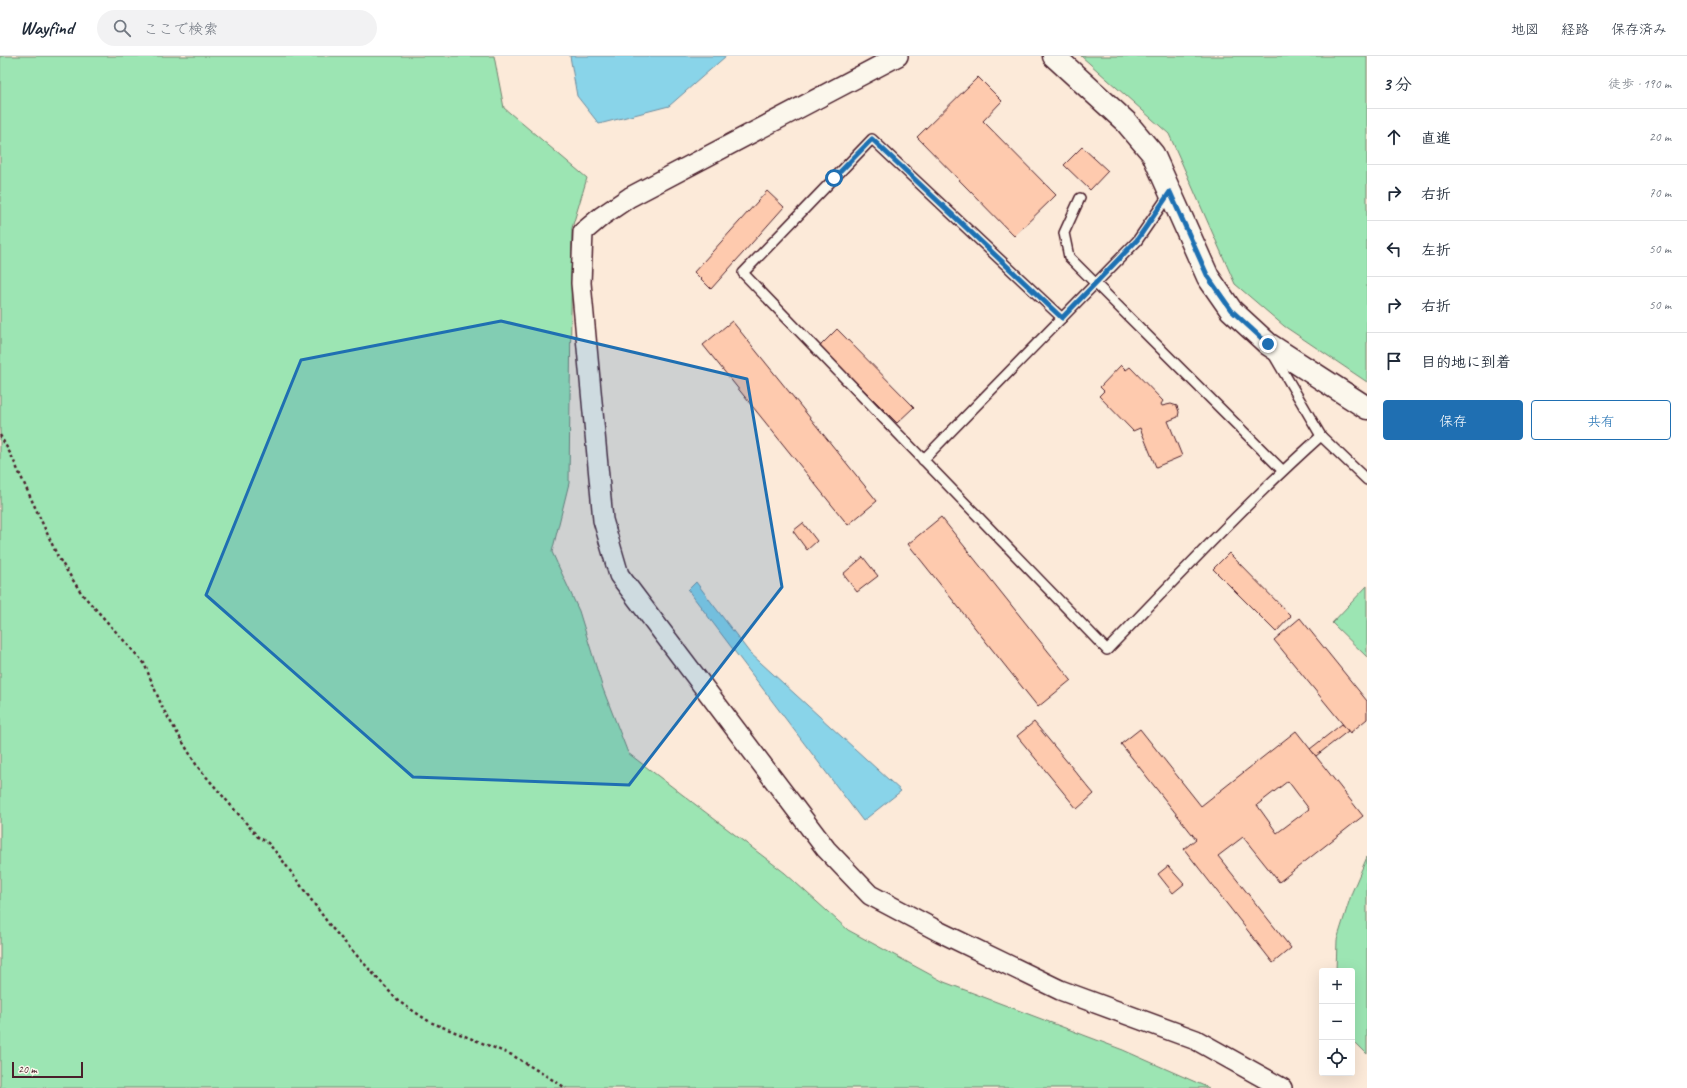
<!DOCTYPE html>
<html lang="ja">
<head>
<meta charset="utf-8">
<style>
  :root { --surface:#fff; --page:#f2f2f3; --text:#1f2937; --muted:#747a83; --line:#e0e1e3; --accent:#1f6fb2 }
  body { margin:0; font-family:Caveat,"Klee One",sans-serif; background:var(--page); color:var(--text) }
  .controls { position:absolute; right:12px; bottom:12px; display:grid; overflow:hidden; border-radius:4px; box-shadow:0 4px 16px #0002 }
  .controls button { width:36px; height:36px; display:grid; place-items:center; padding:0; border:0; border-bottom:1px solid var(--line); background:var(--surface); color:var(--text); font:20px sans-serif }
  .scale { position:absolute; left:12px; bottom:10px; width:71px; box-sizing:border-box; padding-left:4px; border:2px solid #4a1f2b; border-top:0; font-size:11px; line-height:14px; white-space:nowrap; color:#4a1f2b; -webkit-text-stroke:3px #fbf7ec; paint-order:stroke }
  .stop { position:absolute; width:12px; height:12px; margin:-9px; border:3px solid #1f6fb2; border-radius:50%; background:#fff }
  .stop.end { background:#1f6fb2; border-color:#fff; box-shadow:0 1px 4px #0008 }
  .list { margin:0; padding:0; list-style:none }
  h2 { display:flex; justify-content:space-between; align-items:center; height:52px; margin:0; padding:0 16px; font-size:17px }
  h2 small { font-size:13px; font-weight:400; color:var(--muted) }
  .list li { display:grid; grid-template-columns:26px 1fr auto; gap:12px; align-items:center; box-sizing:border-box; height:56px; padding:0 16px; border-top:1px solid var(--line) }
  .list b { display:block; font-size:15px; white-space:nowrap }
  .list em { font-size:13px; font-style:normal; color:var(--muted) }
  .actions { display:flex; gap:8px; padding:12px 16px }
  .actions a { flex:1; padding:9px 0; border:1px solid var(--accent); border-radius:4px; text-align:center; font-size:14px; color:var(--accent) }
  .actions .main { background:var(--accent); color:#fff }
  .icon { flex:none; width:22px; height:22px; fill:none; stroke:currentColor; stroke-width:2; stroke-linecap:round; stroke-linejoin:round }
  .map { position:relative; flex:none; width:1367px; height:1032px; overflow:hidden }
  header { display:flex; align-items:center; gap:24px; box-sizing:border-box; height:56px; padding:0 20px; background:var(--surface); border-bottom:1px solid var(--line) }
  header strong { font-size:19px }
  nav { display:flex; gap:22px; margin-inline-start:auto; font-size:14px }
  .search { width:280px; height:36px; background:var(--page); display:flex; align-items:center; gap:10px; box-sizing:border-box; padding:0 14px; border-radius:22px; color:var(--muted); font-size:15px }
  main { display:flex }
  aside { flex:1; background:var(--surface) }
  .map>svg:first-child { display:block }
  .green { fill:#9ce5b3; stroke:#73826f }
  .water { fill:#89d4e9; stroke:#708c9d }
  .building { fill:#fecaae; stroke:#4a1f2b; fill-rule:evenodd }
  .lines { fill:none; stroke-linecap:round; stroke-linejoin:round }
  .service-casing { stroke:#4a1f2b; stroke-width:12 }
  .minor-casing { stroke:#4a1f2b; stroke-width:22 }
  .tertiary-casing { stroke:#4a1f2b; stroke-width:25 }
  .path { stroke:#4a1f2b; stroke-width:2.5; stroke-dasharray:3 3; stroke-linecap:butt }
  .service { stroke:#fbf7ec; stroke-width:9 }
  .minor { stroke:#fbf7ec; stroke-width:19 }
  .tertiary { stroke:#fbf7ec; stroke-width:22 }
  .route { stroke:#1f6fb2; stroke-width:5 }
  .marked { fill:#1f6fb2; fill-opacity:0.2; stroke:#1f6fb2; stroke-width:3; stroke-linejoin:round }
</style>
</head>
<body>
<header>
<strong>Wayfind</strong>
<div class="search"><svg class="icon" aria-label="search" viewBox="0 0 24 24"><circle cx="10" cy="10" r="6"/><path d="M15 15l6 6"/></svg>ここで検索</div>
<nav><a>地図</a><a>経路</a><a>保存済み</a></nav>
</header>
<main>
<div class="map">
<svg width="1367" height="1032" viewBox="0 0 1367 1032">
  <rect width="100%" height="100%" fill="#fcead9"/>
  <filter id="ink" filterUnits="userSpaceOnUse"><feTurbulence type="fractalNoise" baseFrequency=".025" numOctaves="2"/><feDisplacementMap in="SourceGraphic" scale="8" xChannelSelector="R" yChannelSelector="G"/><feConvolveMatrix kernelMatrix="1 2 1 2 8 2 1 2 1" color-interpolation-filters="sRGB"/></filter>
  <g filter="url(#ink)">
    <g class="green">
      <path d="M0 0H494L504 52 587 122 572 172 569 427 552 496 579 555 603 633 628 697 785 817 848 874 944 926 1123 994 1209 1032H0Z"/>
      <path d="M1081 0H1367V326L1284 270 1235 228 1169 78Z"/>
      <path d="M1367 530V601L1332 567Z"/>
      <path d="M1367 801V998L1352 983V915H1336L1337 884 1352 836Z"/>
    </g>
    <g class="water">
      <path d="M570 0H726L669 50 599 68 577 40Z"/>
      <path d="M696 526 749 596 901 735 863 765 688 534Z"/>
    </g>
    <g class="building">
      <path d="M978 21 1002 45 983 65 1056 139 1014 180 917 81Z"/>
      <path d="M1082 91 1108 115 1090 134 1064 109Z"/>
      <path d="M767 135 784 151 711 233 694 216Z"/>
      <path d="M732 265 877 445 848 469 703 289Z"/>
      <path d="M837 273 914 351 897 367 820 290Z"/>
      <path d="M1121 309 1126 314 1130 311 1163 345 1161 348 1162 350 1171 348 1177 350 1179 356 1178 361 1168 365 1182 400 1156 411 1140 372 1133 375 1099 340 1104 335 1100 331Z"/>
      <path d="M941 461 1071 624 1038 651 908 488Z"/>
      <path d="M803 467 817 485 807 494 793 475Z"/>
      <path d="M1229 497 1291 560 1276 576 1213 513Z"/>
      <path d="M863 501 878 520 857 536 843 518Z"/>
      <path d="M1300 562 1367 645V663L1350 677 1274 584Z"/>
      <path d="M1034 666 1094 738 1077 753 1017 680Z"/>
      <path d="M1342 668 1348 675 1316 700 1310 693Z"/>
      <path d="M1140 673 1201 750 1296 675 1363 760 1279 826 1243 781 1218 800 1291 892 1273 907 1184 793 1196 783 1121 688ZM1288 725 1309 753 1277 777 1257 749Z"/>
      <path d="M1168 810 1184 828 1173 837 1158 818Z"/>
    </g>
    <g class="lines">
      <g class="service-casing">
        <g id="service">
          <path d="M1080 142 1064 177 1069 201 1282 414"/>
          <path d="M1062 262 872 83 743 217 1107 594C1177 522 1246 447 1321 380"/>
          <path d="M1273 298 1321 380 1367 424"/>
          <path d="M923 404 1137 185 1170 137"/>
        </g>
      </g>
      <g class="minor-casing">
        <path id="minor" d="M898 0 630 141 602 160 583 176 581 227 603 464 619 519 826 793 870 839 940 876 1060 934 1196 984 1282 1032"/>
      </g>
      <g class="tertiary-casing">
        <path id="tertiary" d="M1054 0 1126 66 1153 98 1208 221 1231 254 1268 288 1367 352"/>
      </g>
      <path class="path" d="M0 379 11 399 58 501 82 538 144 607 163 653 197 710 258 781 268 787 280 801 331 871 398 945 430 966 512 999 566 1032"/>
      <use href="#service" class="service"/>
      <use href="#minor" class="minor"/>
      <use href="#tertiary" class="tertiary"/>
    </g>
  </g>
  <g class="lines" filter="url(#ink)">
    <path class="route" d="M834 122 872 83 1062 262 1137 184 1170 136 1208 221 1231 254 1268 288"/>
  </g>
  <path class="marked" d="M501 265 747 323 782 531 629 729 413 721 206 539 301 304Z"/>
</svg>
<div class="controls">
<button>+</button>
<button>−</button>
<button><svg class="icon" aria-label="locate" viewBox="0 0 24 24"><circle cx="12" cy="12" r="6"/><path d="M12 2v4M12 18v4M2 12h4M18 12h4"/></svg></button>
</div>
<div class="scale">20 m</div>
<div class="stop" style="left:834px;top:122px"></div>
<div class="stop end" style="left:1268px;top:288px"></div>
</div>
<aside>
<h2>3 分<small>徒歩 · 190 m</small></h2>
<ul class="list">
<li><svg class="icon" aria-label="ahead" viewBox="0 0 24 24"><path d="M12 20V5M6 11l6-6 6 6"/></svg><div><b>直進</b></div><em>20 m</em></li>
<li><svg class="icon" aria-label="right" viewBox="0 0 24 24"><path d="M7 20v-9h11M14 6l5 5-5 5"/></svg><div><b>右折</b></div><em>70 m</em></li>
<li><svg class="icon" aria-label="left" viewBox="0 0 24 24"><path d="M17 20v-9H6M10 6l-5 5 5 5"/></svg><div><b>左折</b></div><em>50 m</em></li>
<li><svg class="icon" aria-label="right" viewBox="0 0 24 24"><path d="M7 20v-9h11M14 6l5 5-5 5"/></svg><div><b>右折</b></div><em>50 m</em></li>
<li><svg class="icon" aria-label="arrive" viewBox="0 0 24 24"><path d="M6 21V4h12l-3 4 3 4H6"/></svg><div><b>目的地に到着</b></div></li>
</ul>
<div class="actions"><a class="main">保存</a><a>共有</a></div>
</aside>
</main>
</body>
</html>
